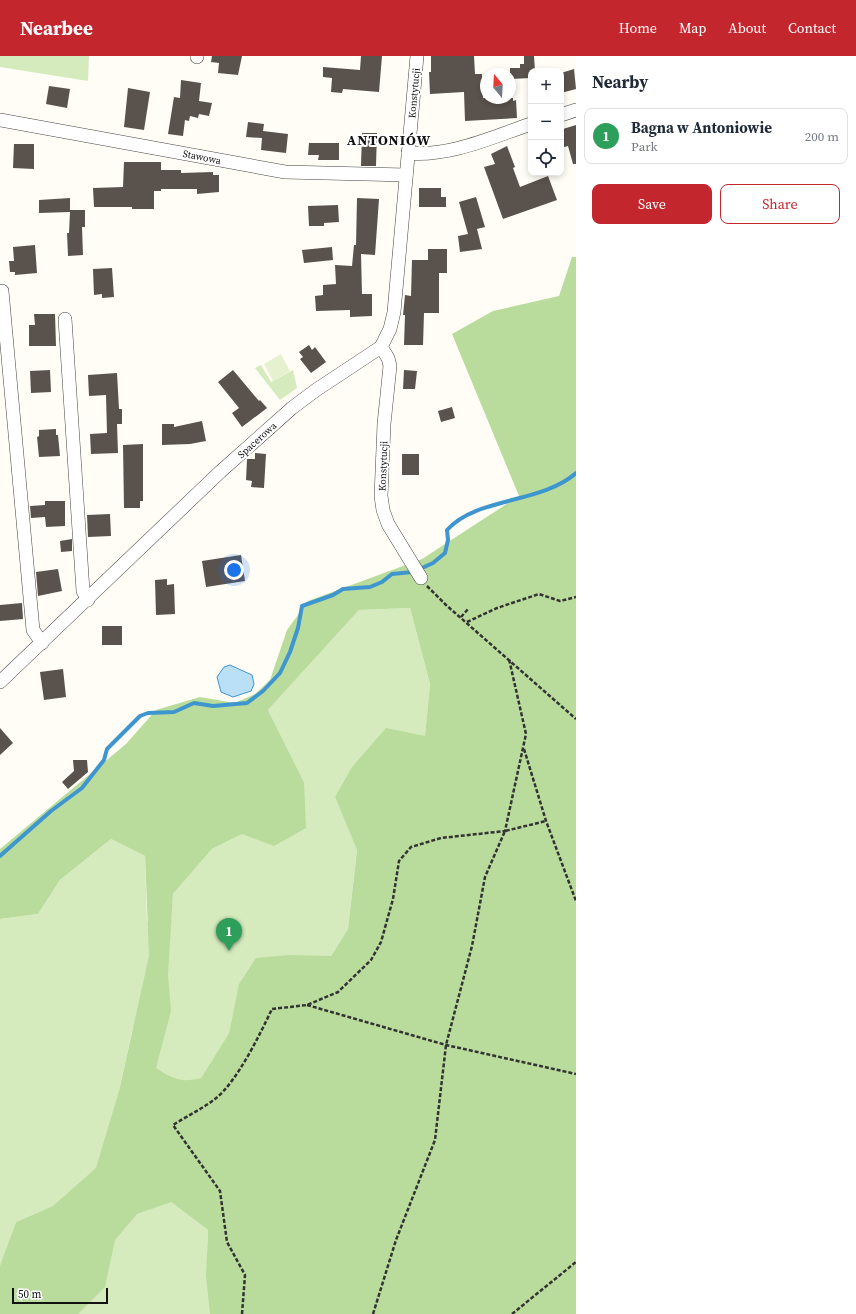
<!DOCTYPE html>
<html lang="en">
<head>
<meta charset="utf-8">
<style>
  :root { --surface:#fff; --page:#f2f2f3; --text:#1f2937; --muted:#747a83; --line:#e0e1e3; --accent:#c4262e }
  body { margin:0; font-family:"Source Serif 4",serif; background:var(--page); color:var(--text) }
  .controls { position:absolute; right:12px; top:12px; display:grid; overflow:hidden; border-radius:8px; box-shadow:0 2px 6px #0003 }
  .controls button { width:36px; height:36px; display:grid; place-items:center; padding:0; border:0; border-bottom:1px solid var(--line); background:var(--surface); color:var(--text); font:20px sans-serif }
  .compass { position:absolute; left:480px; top:12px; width:36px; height:36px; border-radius:50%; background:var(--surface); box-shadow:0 2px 6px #0003; rotate:342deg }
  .scale { position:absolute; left:12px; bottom:10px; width:96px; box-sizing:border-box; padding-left:4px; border:2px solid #111; border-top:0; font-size:11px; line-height:14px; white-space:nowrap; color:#111; -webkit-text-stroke:3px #fff; paint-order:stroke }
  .you { position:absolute; left:234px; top:514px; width:14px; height:14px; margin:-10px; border:3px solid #fff; border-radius:50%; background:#1a73e8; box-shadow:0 0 0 6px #1a73e833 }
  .badge { display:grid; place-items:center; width:26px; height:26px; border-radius:50%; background:var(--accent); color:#fff; font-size:13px; font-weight:700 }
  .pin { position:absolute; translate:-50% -33px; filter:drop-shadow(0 1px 2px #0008) }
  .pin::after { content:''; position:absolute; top:21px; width:14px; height:12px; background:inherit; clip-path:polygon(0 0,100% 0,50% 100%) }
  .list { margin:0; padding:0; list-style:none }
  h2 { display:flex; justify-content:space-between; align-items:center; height:52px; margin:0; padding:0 16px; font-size:17px }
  h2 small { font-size:13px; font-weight:400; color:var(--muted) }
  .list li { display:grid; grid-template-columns:26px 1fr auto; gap:12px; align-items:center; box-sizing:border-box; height:56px; margin:0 8px 8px; padding:0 8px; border:1px solid var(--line); border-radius:8px }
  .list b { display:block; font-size:15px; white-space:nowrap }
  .list p { margin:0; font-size:13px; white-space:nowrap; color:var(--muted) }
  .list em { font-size:13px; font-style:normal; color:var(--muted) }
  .actions { display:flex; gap:8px; padding:12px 16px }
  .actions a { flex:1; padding:9px 0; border:1px solid var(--accent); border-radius:8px; text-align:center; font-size:14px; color:var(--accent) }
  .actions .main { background:var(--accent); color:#fff }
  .icon { flex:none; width:22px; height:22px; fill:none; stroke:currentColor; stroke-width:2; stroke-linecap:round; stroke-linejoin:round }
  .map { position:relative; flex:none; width:576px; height:1258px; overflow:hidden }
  header { display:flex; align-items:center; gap:24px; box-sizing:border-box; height:56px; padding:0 20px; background:var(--accent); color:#fff }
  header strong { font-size:19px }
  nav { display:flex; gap:22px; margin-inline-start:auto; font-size:14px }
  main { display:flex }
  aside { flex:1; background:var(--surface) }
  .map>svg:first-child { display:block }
  .green { fill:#d5ebbd; fill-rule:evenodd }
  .forest { fill:#b9dc9c; fill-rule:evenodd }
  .pitch { fill:#e6f2cf }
  .water { fill:#b9e0f7; stroke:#3f96cf }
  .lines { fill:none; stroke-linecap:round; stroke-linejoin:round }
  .stream { stroke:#3f96cf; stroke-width:4 }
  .building { fill:#5a524d }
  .minor-casing { stroke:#444; stroke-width:14 }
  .path { stroke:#333; stroke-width:2.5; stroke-dasharray:4 2; stroke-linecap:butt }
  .minor { stroke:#fff; stroke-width:13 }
  .labels { text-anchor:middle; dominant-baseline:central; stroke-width:4; stroke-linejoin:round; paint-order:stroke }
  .street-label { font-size:10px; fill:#111; stroke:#fff }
  .district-label { font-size:14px; font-weight:bold; letter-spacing:1px; fill:#111; stroke:#fff }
</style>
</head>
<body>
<header>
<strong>Nearbee</strong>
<nav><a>Home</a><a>Map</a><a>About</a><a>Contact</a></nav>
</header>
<main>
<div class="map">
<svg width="576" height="1258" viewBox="0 0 576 1258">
  <rect width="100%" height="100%" fill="#fffdf5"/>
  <g class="green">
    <path d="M0 0H89L88 25 0 11Z"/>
    <path d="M261 309 271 326 293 314 297 332 280 344 255 312Z"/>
    <path d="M410 552 430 628 425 680 335 741 357 793 348 873 331 900H325L234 954 229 977 201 1022 188 1026 172 1023 139 1051 133 971 119 1035 171 1146 208 1174 207 1201 213 1258H8L0 1235V863L38 858 60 824 111 783 145 800 147 865 170 877 173 838 212 793 232 783 304 726 268 654 359 554ZM44 1154 9 1186 16 1166Z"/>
  </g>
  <path class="forest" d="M572 201H576V1258H210L206 1220 208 1174 171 1146 137 1158 115 1184 105 1231 78 1258H0V1210L16 1166 53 1150 96 1112 119 1035 149 900 145 800 111 783 60 824 38 858 0 863V793L126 688 156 654 200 641 235 647 255 638 270 624 287 574 308 545 422 503 519 440 452 278 493 255 559 240ZM410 552 430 628 425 680 386 672 352 711 335 741 357 794 348 873 331 900 289 899 256 902 239 928 229 977 201 1022C181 1027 173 1023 156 1012L171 955 168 918 173 838 212 793 242 778 274 790 306 772 304 726 268 654 359 554Z"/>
  <path class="pitch" d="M281 298 290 315 273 325 264 308Z"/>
  <path class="water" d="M230 609 252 619 254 628 251 635 233 641 221 636 217 621 224 611Z"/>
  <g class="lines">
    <path class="stream" d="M0 800 51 755 82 732 104 704 107 693 140 660 148 657 174 656 194 647 213 650 247 647 263 635 280 617 290 596 298 572 302 550 333 539 343 533 370 531 382 526 392 518 413 516 433 507 445 497 448 484 447 474C476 441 541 448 576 417"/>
  </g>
  <g class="building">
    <path d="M212 0H242L238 19 218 17 219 7 211 6Z"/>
    <path d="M361 0H382L379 36 343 33 342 37 331 36 332 22 323 21V11L360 14Z"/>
    <path d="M431 0H474L475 18H482L483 42H513V45L516 44 517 62 465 65 464 36 430 38 429 16H431Z"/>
    <path d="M524 0H534L535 15H531V22L510 23V12H520V8H524Z"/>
    <path d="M574 13 576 33 561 37V17Z"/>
    <path d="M181 24 201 27 199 45 212 47 209 60 199 58 198 62 190 60 189 65 185 64 183 80 168 78 174 41 180 42Z"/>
    <path d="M49 30 70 33 67 52 46 48Z"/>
    <path d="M128 32 150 36 144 74 124 71Z"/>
    <path d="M248 66 264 68 263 75 288 78 286 97 261 94 262 82 246 81Z"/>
    <path d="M576 69V108H573L568 90 561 92V78L564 77 563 73Z"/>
    <path d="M362 77H377L376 110H361Z"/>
    <path d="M309 87H339V104H318L319 99H308Z"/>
    <path d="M14 88H34V113L13 112Z"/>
    <path d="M507 90 515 111 513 112 520 131 548 120 557 144 503 163 484 111 495 108 491 98Z"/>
    <path d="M124 106H161V114H181V117L213 116V119H219V136L197 138V133H161V135H154V153H132V151H94L93 132 123 131Z"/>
    <path d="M419 132H441V141H446V151H419Z"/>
    <path d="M476 141 485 171 477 173 482 193 460 196 458 180 468 178 459 146Z"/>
    <path d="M70 142V154H85V171H82L83 199 68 200 67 177H69L70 156 39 157V144Z"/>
    <path d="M357 142 379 143 375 199 361 198 362 238H372V260L350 261V254L316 255 315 240 323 239V229L336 228 335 209 352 210 354 189H356Z"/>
    <path d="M338 149 339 166 324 167V170H309L308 150Z"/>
    <path d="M35 189 37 217 15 219V216H10L9 205H14L13 191Z"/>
    <path d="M332 191 333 204 304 207 302 194Z"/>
    <path d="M428 193H447V217H439V257H424L423 289H404L405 259H403L405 239 411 240 412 204H428Z"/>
    <path d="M112 212 114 241 102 242V238L94 239 93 213Z"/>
    <path d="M34 258H55L56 290H29V269H35Z"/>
    <path d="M309 289 312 294 315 291 326 306 311 317 300 303 303 301 299 296Z"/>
    <path d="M50 314 51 336 31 337 30 315Z"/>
    <path d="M233 314 259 345 260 344 267 352 242 371 232 357 239 352 218 326Z"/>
    <path d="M404 314 417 315 415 333H403Z"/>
    <path d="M117 317 119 353H122V368H117L118 397 91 398 90 378 107 377 106 339 89 340 88 319Z"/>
    <path d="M452 351 455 362 441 366 438 355Z"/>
    <path d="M202 365 206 385 190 388 162 389V368H174V371Z"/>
    <path d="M56 373V379H58L60 400 39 401 37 381 39 380V374Z"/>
    <path d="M143 388V445H140V452H124L123 389Z"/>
    <path d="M255 397 266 398 264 432 251 431 252 425 246 424 247 403H255Z"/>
    <rect x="402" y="398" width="17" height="21"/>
    <path d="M45 445H65V470L46 471 45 461 31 462 30 450 45 449Z"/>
    <path d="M110 458 111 480 88 481 87 459Z"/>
    <path d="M72 483V495L61 496 60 485Z"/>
    <path d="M241 499 245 525 206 531 202 505Z"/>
    <path d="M58 513 62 535 38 540 36 516Z"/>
    <path d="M167 523V529L174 528 175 558 156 559 155 524Z"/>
    <path d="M22 547 23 563 0 565V549Z"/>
    <rect x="102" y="570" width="20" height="19"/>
    <path d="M63 613 66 641 44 644 40 616Z"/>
    <path d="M0 672 13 687 0 699Z"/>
    <path d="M73 704H87L88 716 68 733 62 726 74 715Z"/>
  </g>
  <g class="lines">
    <g class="minor-casing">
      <g id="minor">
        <path d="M197 1V0"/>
        <path d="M561 59 576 54"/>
        <path d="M0 64 285 116 406 119"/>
        <path d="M408 97C450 101 492 81 531 68"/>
        <path d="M2 235 33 574 42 587"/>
        <path d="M65 263 83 535 88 544"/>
        <path d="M381 291 388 302 390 310 384 368 381 440 383 454 388 468 421 522"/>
        <path d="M0 626 220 416 292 352 316 334 381 291 390 273 394 256 417 0"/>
      </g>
    </g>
    <g class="path">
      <path d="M427 530 446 549 576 663"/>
      <path d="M461 561 469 552"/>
      <path d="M467 566 497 552 539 538 560 545 576 541"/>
      <path d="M524 693 546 765 576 845"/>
      <path d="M307 949 446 989 576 1018"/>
      <path d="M242 1258 245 1219 227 1186 220 1135 173 1069C187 1060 202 1053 215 1043 237 1026 260 978 272 953L307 949 338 936 371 904 381 886 393 843 399 805 411 791 441 782 505 775 526 678 509 603"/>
      <path d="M373 1258 396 1184 435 1084 446 989 472 890 485 821 505 775 546 765"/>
      <path d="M512 1258 576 1206"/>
    </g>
    <use href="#minor" class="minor"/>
  </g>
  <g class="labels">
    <g class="street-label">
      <text transform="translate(414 37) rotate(-85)">Konstytucji</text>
      <text transform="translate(202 101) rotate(11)">Stawowa</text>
      <text transform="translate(257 384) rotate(-42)">Spacerowa</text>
      <text transform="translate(383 410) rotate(-88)">Konstytucji</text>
    </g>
    <g class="district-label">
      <text x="389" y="84">ANTONIÓW</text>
    </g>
  </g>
</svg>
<div class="controls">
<button>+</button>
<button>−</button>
<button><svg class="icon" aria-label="locate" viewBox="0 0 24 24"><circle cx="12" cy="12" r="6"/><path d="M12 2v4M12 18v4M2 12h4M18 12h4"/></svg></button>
</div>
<svg class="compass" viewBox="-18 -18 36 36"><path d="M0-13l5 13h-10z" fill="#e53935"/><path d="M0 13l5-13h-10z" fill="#747a83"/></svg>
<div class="scale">50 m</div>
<div class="you"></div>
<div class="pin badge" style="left:229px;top:895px;background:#2e9e5b">1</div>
</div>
<aside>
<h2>Nearby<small></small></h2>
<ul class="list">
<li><span class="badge" style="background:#2e9e5b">1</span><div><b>Bagna w Antoniowie</b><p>Park</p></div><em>200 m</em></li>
</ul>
<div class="actions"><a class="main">Save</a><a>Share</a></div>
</aside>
</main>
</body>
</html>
